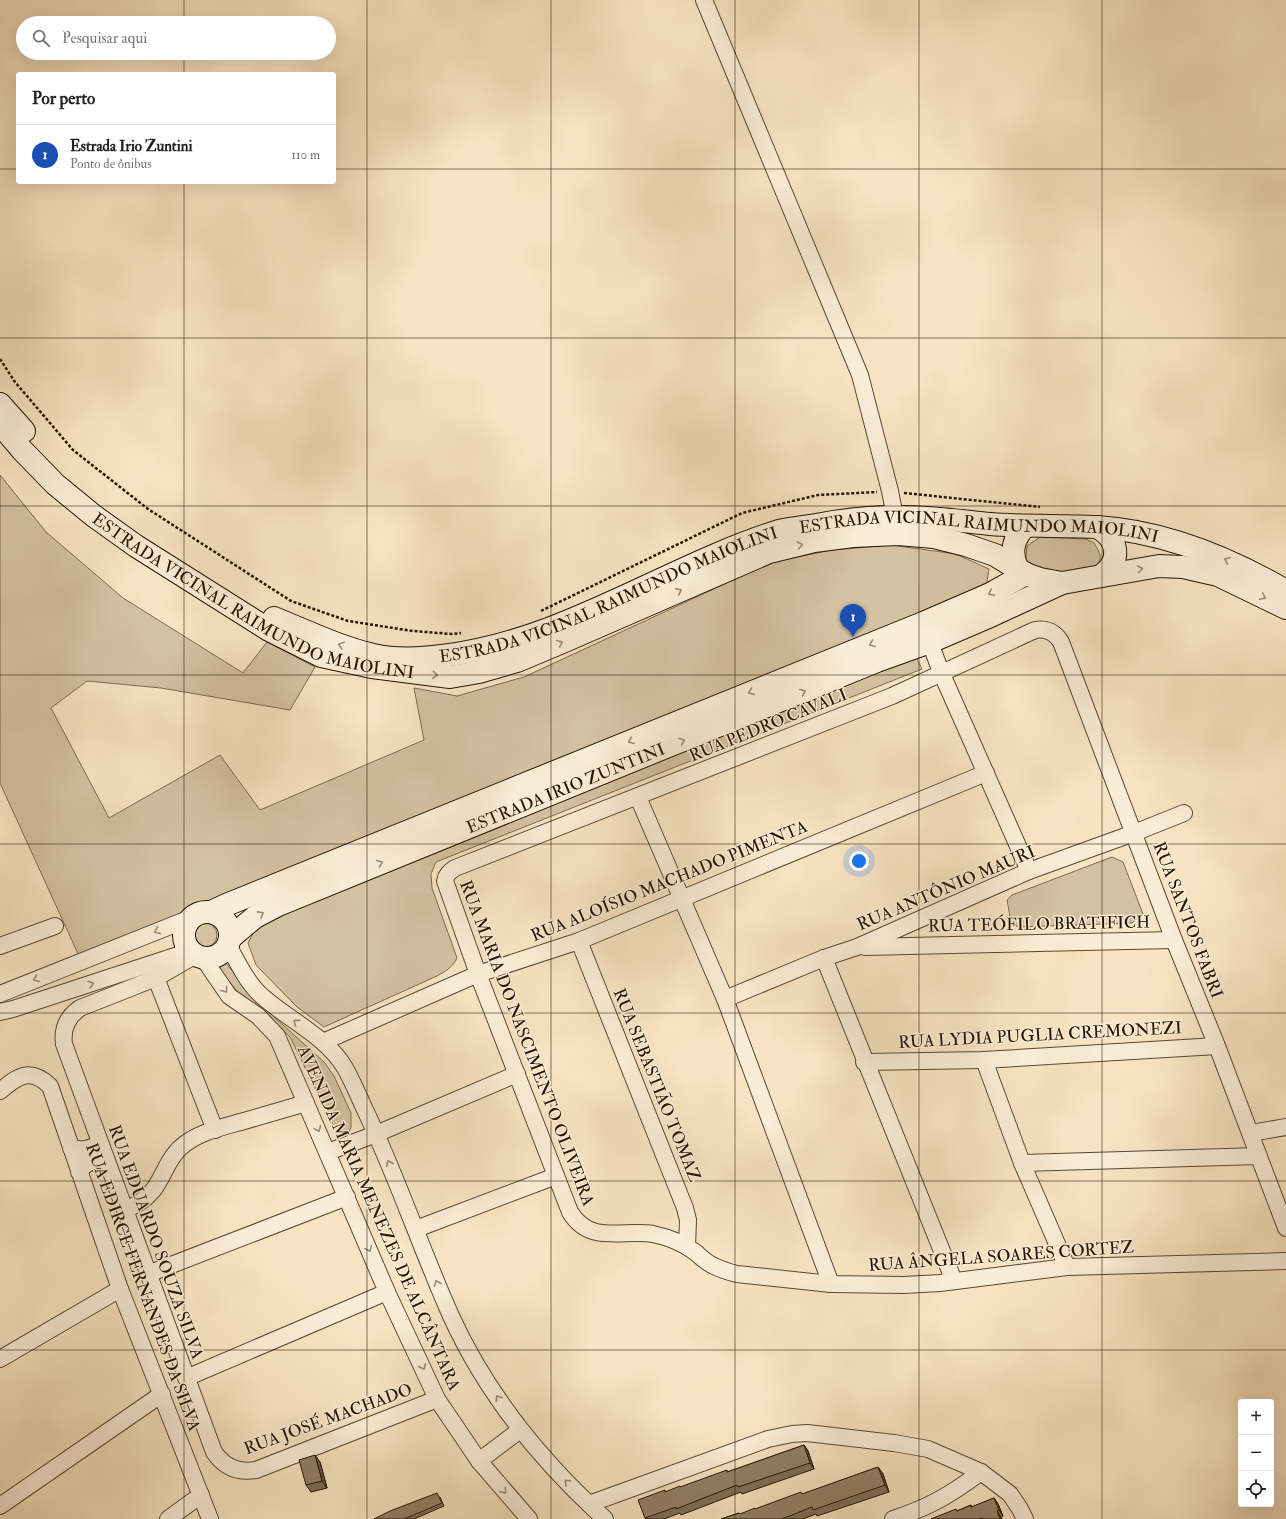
<!DOCTYPE html>
<html lang="pt">
<head>
<meta charset="utf-8">
<style>
  :root { --surface:#fff; --page:#f2f2f2; --text:#222; --muted:#767676; --line:#e0e0e0; --accent:#db2777 }
  body { margin:0; font-family:"IM FELL Double Pica",serif; background:var(--page); color:var(--text) }
  .controls { position:absolute; right:12px; bottom:12px; display:grid; overflow:hidden; border-radius:4px; box-shadow:0 4px 16px #0002 }
  .controls button { width:36px; height:36px; display:grid; place-items:center; padding:0; border:0; border-bottom:1px solid var(--line); background:var(--surface); color:var(--text); font:20px sans-serif }
  .you { position:absolute; left:859px; top:861px; width:14px; height:14px; margin:-10px; border:3px solid #fff; border-radius:50%; background:#1a73e8; box-shadow:0 0 0 6px #1a73e833 }
  .badge { display:grid; place-items:center; width:26px; height:26px; border-radius:50%; background:var(--accent); color:#fff; font-size:13px; font-weight:700 }
  .pin { position:absolute; translate:-50% -33px; filter:drop-shadow(0 1px 2px #0008) }
  .pin::after { content:''; position:absolute; top:21px; width:14px; height:12px; background:inherit; clip-path:polygon(0 0,100% 0,50% 100%) }
  .list { margin:0; padding:0; list-style:none }
  h2 { display:flex; justify-content:space-between; align-items:center; height:52px; margin:0; padding:0 16px; font-size:17px }
  h2 small { font-size:13px; font-weight:400; color:var(--muted) }
  .list li { display:grid; grid-template-columns:26px 1fr auto; gap:12px; align-items:center; box-sizing:border-box; height:60px; padding:0 16px; border-top:1px solid var(--line) }
  .list b { display:block; font-size:15px; white-space:nowrap }
  .list p { margin:0; font-size:13px; white-space:nowrap; color:var(--muted) }
  .list em { font-size:13px; font-style:normal; color:var(--muted) }
  .icon { flex:none; width:22px; height:22px; fill:none; stroke:currentColor; stroke-width:2; stroke-linecap:round; stroke-linejoin:round }
  .map { position:relative; flex:none; width:1286px; height:1519px; overflow:hidden }
  .search { position:absolute; background:var(--surface); box-shadow:0 4px 16px #0002; left:16px; top:16px; width:320px; height:44px; display:flex; align-items:center; gap:10px; box-sizing:border-box; padding:0 14px; border-radius:22px; color:var(--muted); font-size:15px }
  .panel { position:absolute; background:var(--surface); box-shadow:0 4px 16px #0002; left:16px; top:72px; width:320px; height:112px; border-radius:4px }
  .map>svg:first-child { display:block }
  .green { fill:#d4c1a1; stroke:#7c6a51 }
  .lines { fill:none; stroke-linecap:round; stroke-linejoin:round }
  .street-casing { stroke:#584831; stroke-width:18 }
  .secondary-casing { stroke:#231401; stroke-width:24 }
  .path { stroke:#231401; stroke-width:2.5; stroke-dasharray:3 2; stroke-linecap:butt }
  .street { stroke:#faedd7; stroke-width:16 }
  .secondary { stroke:#faedd7; stroke-width:22 }
  .wall { fill:#7e6e57; stroke:#231401 }
  .shaded-wall { fill:#665a47; stroke:#231401 }
  .building { fill:#928065; stroke:#231401 }
  .oneway { stroke:#998b77 }
  .grid { fill:none; stroke:#231401; stroke-width:1; stroke-opacity:0.55 }
  .labels { text-anchor:middle; dominant-baseline:central; stroke-width:3; stroke-linejoin:round; paint-order:stroke }
  .street-label { font-size:17px; fill:#231401; stroke:#faedd7 }
</style>
</head>
<body>
<div class="map">
<svg width="1286" height="1519" viewBox="0 0 1286 1519">
  <rect width="100%" height="100%" fill="#f8e4c2"/>
  <filter id="stains"><feTurbulence type="fractalNoise" baseFrequency=".005" numOctaves="4"/><feColorMatrix values="0 0 0 0 .2 0 0 0 0 .09 0 0 0 0 .02 0 0 0 .5 -.17"/></filter>
  <radialGradient id="worn" r=".72"><stop offset=".6" stop-color="#630" stop-opacity="0"/><stop offset="1" stop-color="#630" stop-opacity=".3"/></radialGradient>
  <g class="green">
    <path d="M0 475 46 532 123 598 243 673 267 642 315 667 290 710 161 688 87 681 51 708 109 818 220 755 260 810 424 740 414 688 457 696 524 677 772 562 832 550 891 545 956 554 989 569 986 588 79 956 0 783Z"/>
    <path d="M1040 537 1086 539 1094 543C1099 551 1104 559 1096 567L1054 573 1028 563 1026 558 1027 546Z"/>
    <path d="M916 657 922 669 436 862 431 874 432 888 457 958C453 967 446 971 437 976L324 1027 297 1007 256 965 248 943 257 926Z"/>
    <path d="M1112 857 1123 862 1143 914 1132 923 1018 927 1011 922 1007 900 1012 895Z"/>
    <circle cx="205" cy="935" r="12"/>
    <path d="M223 959 252 997 324 1062 334 1076 351 1113V1127L349 1132 341 1134 336 1131 290 1037 264 1013 239 994 215 963Z"/>
  </g>
  <g class="lines">
    <g class="street-casing">
      <g id="street">
        <path d="M704 0 860 375 890 491 895 517"/>
        <path d="M926 632 941 672 1029 871"/>
        <path d="M638 797 725 999 831 1284"/>
        <path d="M579 941 685 1208 688 1220 687 1247"/>
        <path d="M228 945C238 963 247 983 263 997 289 1020 327 1037 345 1068 353 1082 359 1097 366 1112 398 1179 421 1249 451 1316 487 1395 542 1462 605 1519"/>
        <path d="M0 946 55 926"/>
        <path d="M865 947 1174 940"/>
        <path d="M196 955 156 978 80 1008C67 1017 62 1029 64 1044L214 1452C224 1467 238 1473 256 1470L437 1399"/>
        <path d="M203 958 229 996 258 1016 277 1036 387 1292 437 1399 479 1461 529 1519"/>
        <path d="M824 958 954 1281"/>
        <path d="M156 978 215 1130"/>
        <path d="M0 994 193 917"/>
        <path d="M725 999 824 958 857 947 1029 871 1134 833 1184 813"/>
        <path d="M0 1012 13 1009 190 951"/>
        <path d="M323 1042 478 974 579 941 986 773"/>
        <path d="M984 1060 1022 1163 1067 1267"/>
        <path d="M864 1062 984 1060 1217 1046"/>
        <path d="M0 1091C18 1076 30 1067 50 1086L120 1289 210 1519"/>
        <path d="M1251 1133 1286 1127"/>
        <path d="M71 1148C82 1151 90 1149 100 1143"/>
        <path d="M328 1152 376 1134 517 1074"/>
        <path d="M1022 1163 1259 1156"/>
        <path d="M79 1172C86 1162 94 1159 106 1160"/>
        <path d="M125 1210C139 1204 152 1195 159 1181 166 1169 170 1157 180 1148 197 1132 223 1127 244 1121 265 1115 286 1109 306 1103"/>
        <path d="M1286 1228 1217 1046 1174 940 1061 642C1055 632 1046 628 1035 630L892 696 455 868C449 872 446 875 445 881L478 974 570 1212C590 1245 622 1229 653 1234 667 1237 683 1243 695 1252 701 1257 707 1263 714 1266 722 1270 729 1272 737 1274L831 1284 904 1285 940 1283 1067 1267 1286 1261"/>
        <path d="M416 1229 556 1176"/>
        <path d="M148 1274 347 1197"/>
        <path d="M0 1359 120 1289"/>
        <path d="M186 1378 387 1292"/>
        <path d="M479 1461 520 1430"/>
        <path d="M589 1504 768 1439 792 1434 807 1433 894 1443 928 1449 981 1472 1010 1494 1020 1509 1025 1519"/>
        <path d="M0 1506 162 1394"/>
        <path d="M168 1519 201 1495"/>
        <path d="M893 1519C930 1507 950 1495 981 1472"/>
      </g>
    </g>
    <g class="secondary-casing">
      <g id="secondary">
        <path d="M0 404 24 431"/>
        <path id="s1" d="M0 424 22 450 55 484 94 516 136 546 269 630 321 656 372 667 450 677 479 672 517 661 560 643 769 552 814 541 853 536 898 534 934 537 966 545 995 555 1026 574 1040 579 1062 583 1159 566 1183 567 1218 575 1286 608"/>
        <path d="M1097 527C1119 539 1122 561 1101 576"/>
        <path d="M1017 568C1010 552 1013 539 1025 526"/>
        <path id="s2" d="M274 618C306 631 339 647 373 655 395 660 420 659 442 656 563 642 665 567 779 531 791 528 804 527 816 525 842 520 869 517 895 517 925 516 960 521 990 524 1026 527 1061 525 1097 527 1163 531 1229 558 1286 591"/>
        <path d="M211 912 226 905 923 623 990 594 1026 574"/>
        <circle cx="207" cy="935" r="23"/>
        <path id="s3" d="M230 938 255 917 278 905 877 661 930 642 986 618 1062 583"/>
      </g>
    </g>
    <g class="path">
      <path d="M0 359 15 382 73 450 148 509 291 601 348 621 413 631 452 634 461 633"/>
      <path d="M904 493 1040 507"/>
      <path d="M541 611 742 513 818 495 877 492"/>
    </g>
    <use href="#street" class="street"/>
    <use href="#secondary" class="secondary"/>
  </g>
  <g class="wall">
    <path d="M804 1445 808 1451 814 1469 742 1494 741 1492 681 1515 680 1513 664 1519H646L645 1518 681 1487 728 1472Z"/>
    <path d="M320 1462 327 1488 311 1492 306 1485Z"/>
    <path d="M878 1467 883 1474 889 1492 817 1516 816 1514 803 1519H721L739 1513 740 1514 803 1494Z"/>
    <path d="M440 1497 444 1506 414 1519H374Z"/>
    <path d="M994 1498 998 1504 1003 1516 1001 1517 1002 1519H931L957 1511 971 1505 972 1507Z"/>
  </g>
  <g class="shaded-wall">
    <path d="M804 1445 808 1451 814 1469 810 1463Z"/>
    <path d="M315 1455 320 1462 327 1488 322 1481Z"/>
    <path d="M878 1467 883 1474 889 1492 885 1485Z"/>
    <path d="M994 1498 998 1504 1003 1516 999 1510Z"/>
    <path d="M997 1511 1001 1517 1002 1519H1000Z"/>
  </g>
  <g class="building">
    <path d="M804 1445 810 1463 738 1487 737 1485 676 1509V1507L645 1518 638 1500 665 1490V1492L680 1486V1487L727 1470V1472Z"/>
    <path d="M315 1455 322 1481 306 1485 299 1460Z"/>
    <path d="M878 1467 885 1485 813 1510 812 1507 782 1519H721L739 1513 740 1514 755 1508V1509L801 1492 802 1494Z"/>
    <path d="M437 1493 442 1503 404 1519H374L390 1511Z"/>
    <path d="M994 1498 999 1510 997 1511 1000 1519H983L982 1518 979 1519H931L956 1509 957 1511 971 1505V1507Z"/>
  </g>
  <defs><path id="oneway-chevron" d="M-2-3.5L2.5 0L-2 3.5" fill="none" stroke-width="1.6" stroke-linecap="round" stroke-linejoin="round"/></defs>
  <g class="oneway">
    <use href="#oneway-chevron" transform="translate(800 545) rotate(-13)"/>
    <use href="#oneway-chevron" transform="translate(1227 560) rotate(-158)"/>
    <use href="#oneway-chevron" transform="translate(1140 569) rotate(-10)"/>
    <use href="#oneway-chevron" transform="translate(679 591) rotate(-24)"/>
    <use href="#oneway-chevron" transform="translate(991 593) rotate(154)"/>
    <use href="#oneway-chevron" transform="translate(1263 597) rotate(26)"/>
    <use href="#oneway-chevron" transform="translate(560 643) rotate(-23)"/>
    <use href="#oneway-chevron" transform="translate(872 644) rotate(159)"/>
    <use href="#oneway-chevron" transform="translate(341 645) rotate(-162)"/>
    <use href="#oneway-chevron" transform="translate(435 675) rotate(6)"/>
    <use href="#oneway-chevron" transform="translate(751 692) rotate(158)"/>
    <use href="#oneway-chevron" transform="translate(803 692) rotate(-22)"/>
    <use href="#oneway-chevron" transform="translate(631 741) rotate(158)"/>
    <use href="#oneway-chevron" transform="translate(682 741) rotate(-22)"/>
    <use href="#oneway-chevron" transform="translate(380 863) rotate(-22)"/>
    <use href="#oneway-chevron" transform="translate(261 914) rotate(-29)"/>
    <use href="#oneway-chevron" transform="translate(157 931) rotate(158)"/>
    <use href="#oneway-chevron" transform="translate(36 979) rotate(158)"/>
    <use href="#oneway-chevron" transform="translate(91 984) rotate(-18)"/>
    <use href="#oneway-chevron" transform="translate(225 990) rotate(54)"/>
    <use href="#oneway-chevron" transform="translate(296 1022) rotate(-143)"/>
    <use href="#oneway-chevron" transform="translate(318 1129) rotate(66)"/>
    <use href="#oneway-chevron" transform="translate(389 1163) rotate(-113)"/>
    <use href="#oneway-chevron" transform="translate(369 1249) rotate(67)"/>
    <use href="#oneway-chevron" transform="translate(437 1283) rotate(-112)"/>
    <use href="#oneway-chevron" transform="translate(423 1367) rotate(65)"/>
    <use href="#oneway-chevron" transform="translate(498 1398) rotate(-125)"/>
    <use href="#oneway-chevron" transform="translate(567 1482) rotate(-135)"/>
    <use href="#oneway-chevron" transform="translate(504 1491) rotate(50)"/>
  </g>
  <path class="grid" d="M184 0V23M367 0V1519M551 0V1519M735 0V1519M919 0V1519M1102 0V1519M184 53V74M0 169H18M334 169H1286M184 182V1519M0 338H1286M0 506H1286M0 675H1286M0 844H1286M0 1013H1286M0 1181H1286M0 1350H1286"/>
  <g class="labels">
    <g class="street-label">
      <text stroke="none"><textPath href="#s2" startOffset="737">ESTRADA VICINAL RAIMUNDO MAIOLINI</textPath></text>
      <text stroke="none"><textPath href="#s1" startOffset="313">ESTRADA VICINAL RAIMUNDO MAIOLINI</textPath></text>
      <text stroke="none"><textPath href="#s2" startOffset="353">ESTRADA VICINAL RAIMUNDO MAIOLINI</textPath></text>
      <text transform="translate(768 725) rotate(-22)">RUA PEDRO CAVALI</text>
      <text stroke="none"><textPath href="#s3" startOffset="369">ESTRADA IRIO ZUNTINI</textPath></text>
      <text transform="translate(669 881) rotate(-22)">RUA ALOÍSIO MACHADO PIMENTA</text>
      <text transform="translate(946 888) rotate(-23)">RUA ANTÔNIO MAURI</text>
      <text transform="translate(1188 920) rotate(69)">RUA SANTOS FABRI</text>
      <text transform="translate(1039 924) rotate(-1)">RUA TEÓFILO BRATIFICH</text>
      <text transform="translate(1040 1035) rotate(-3)">RUA LYDIA PUGLIA CREMONEZI</text>
      <text transform="translate(527 1043) rotate(69)">RUA MARIA DO NASCIMENTO OLIVEIRA</text>
      <text transform="translate(657 1085) rotate(68)">RUA SEBASTIÃO TOMAZ</text>
      <text transform="translate(379 1218) rotate(66)">AVENIDA MARIA MENEZES DE ALCÂNTARA</text>
      <text transform="translate(156 1242) rotate(70)">RUA EDUARDO SOUZA SILVA</text>
      <text transform="translate(1001 1256) rotate(-4)">RUA ÂNGELA SOARES CORTEZ</text>
      <text transform="translate(143 1287) rotate(70)">RUA EDIRCE FERNANDES DA SILVA</text>
      <text transform="translate(328 1419) rotate(-20)">RUA JOSÉ MACHADO</text>
    </g>
  </g>
  <rect width="100%" height="100%" filter="url(#stains)"/>
  <rect width="100%" height="100%" fill="url(#worn)"/>
</svg>
<div class="controls">
<button>+</button>
<button>−</button>
<button><svg class="icon" aria-label="locate" viewBox="0 0 24 24"><circle cx="12" cy="12" r="6"/><path d="M12 2v4M12 18v4M2 12h4M18 12h4"/></svg></button>
</div>
<div class="you"></div>
<div class="pin badge" style="left:853px;top:637px;background:#1a4fb4">1</div>
<div class="search"><svg class="icon" aria-label="search" viewBox="0 0 24 24"><circle cx="10" cy="10" r="6"/><path d="M15 15l6 6"/></svg>Pesquisar aqui</div>
<section class="panel">
<h2>Por perto<small></small></h2>
<ul class="list">
<li><span class="badge" style="background:#1a4fb4">1</span><div><b>Estrada Irio Zuntini</b><p>Ponto de ônibus</p></div><em>110 m</em></li>
</ul>
</section>
</div>
</body>
</html>
